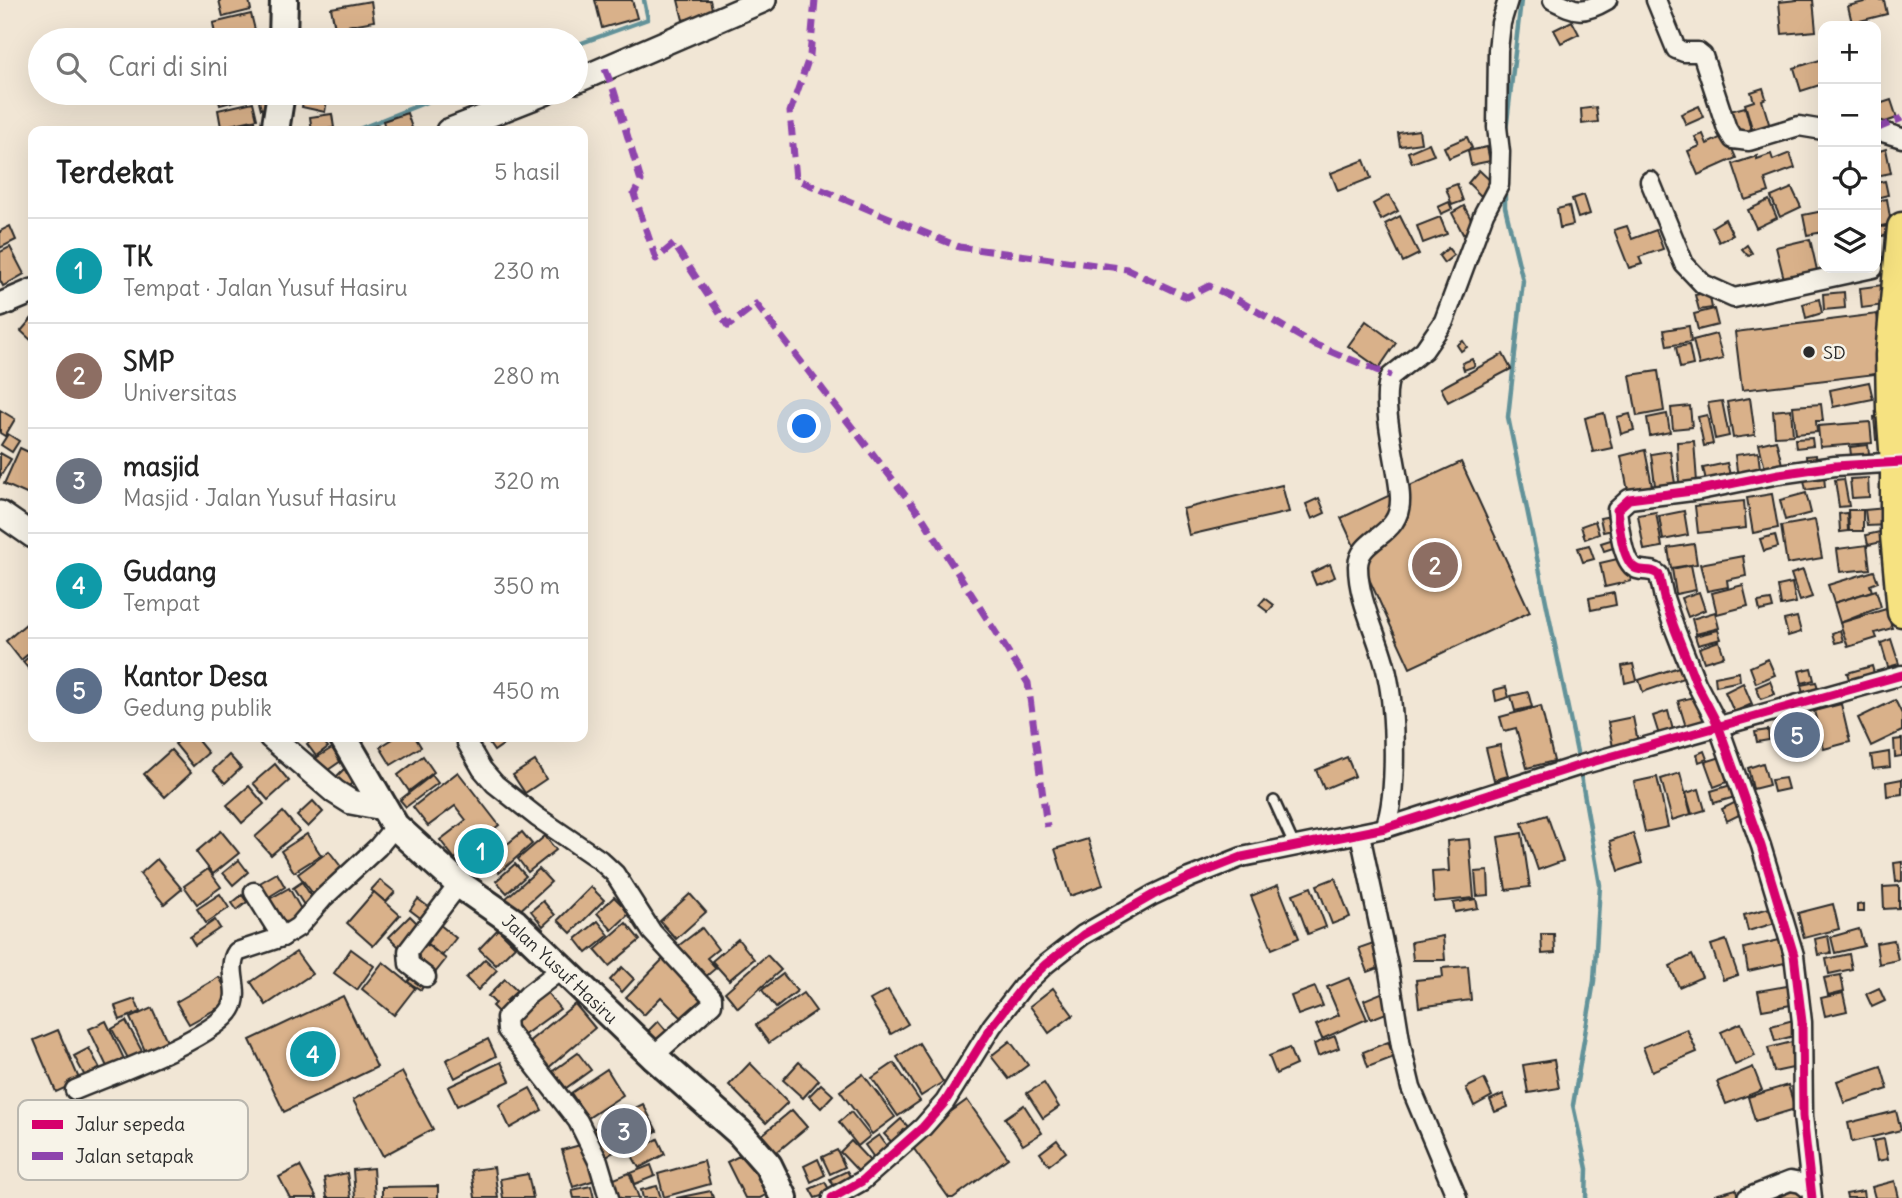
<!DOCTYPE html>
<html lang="id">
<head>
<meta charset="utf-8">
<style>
  :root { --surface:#fff; --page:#f2f2f2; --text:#222; --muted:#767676; --line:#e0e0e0; --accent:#2563eb }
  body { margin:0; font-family:Delius,sans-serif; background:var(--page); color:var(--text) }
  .controls { position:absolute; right:21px; top:21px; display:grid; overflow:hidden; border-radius:14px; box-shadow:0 7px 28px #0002 }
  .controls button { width:63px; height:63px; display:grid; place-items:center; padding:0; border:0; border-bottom:2px solid var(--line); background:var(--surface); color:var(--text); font:35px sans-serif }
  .you { position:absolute; left:805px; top:427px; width:24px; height:24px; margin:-18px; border:5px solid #fff; border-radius:50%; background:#1a73e8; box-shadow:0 0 0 10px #1a73e833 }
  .badge { display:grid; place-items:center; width:46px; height:46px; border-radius:50%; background:var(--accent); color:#fff; font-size:23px; font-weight:700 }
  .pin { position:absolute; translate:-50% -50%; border:4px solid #fff; box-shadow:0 2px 7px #0006 }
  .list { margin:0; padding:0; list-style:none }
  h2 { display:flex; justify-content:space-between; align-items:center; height:91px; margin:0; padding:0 28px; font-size:30px }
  h2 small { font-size:23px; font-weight:400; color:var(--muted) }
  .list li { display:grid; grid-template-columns:46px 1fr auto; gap:21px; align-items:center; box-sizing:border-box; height:105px; padding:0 28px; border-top:2px solid var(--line) }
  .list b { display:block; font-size:26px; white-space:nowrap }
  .list p { margin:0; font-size:23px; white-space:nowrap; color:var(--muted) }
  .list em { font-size:23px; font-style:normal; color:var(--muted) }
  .icon { flex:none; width:38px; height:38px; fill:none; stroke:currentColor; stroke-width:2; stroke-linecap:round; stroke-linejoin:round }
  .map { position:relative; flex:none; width:1902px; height:1198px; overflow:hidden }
  .search { position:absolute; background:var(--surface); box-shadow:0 7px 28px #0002; left:28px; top:28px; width:560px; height:77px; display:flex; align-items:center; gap:18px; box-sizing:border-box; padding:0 24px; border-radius:38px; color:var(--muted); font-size:26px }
  .panel { position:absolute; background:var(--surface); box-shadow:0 7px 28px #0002; left:28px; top:126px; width:560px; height:616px; border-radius:14px }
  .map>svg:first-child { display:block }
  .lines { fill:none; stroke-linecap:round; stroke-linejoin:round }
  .stream { stroke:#629299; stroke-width:4.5 }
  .building { fill:#d9b18a; stroke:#2b2b2b; stroke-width:2 }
  .service-casing { stroke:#2b2b2b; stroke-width:14 }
  .minor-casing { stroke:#2b2b2b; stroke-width:23 }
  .tertiary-casing { stroke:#2b2b2b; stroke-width:28 }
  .secondary-casing { stroke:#2b2b2b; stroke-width:32 }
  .primary-casing { stroke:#2b2b2b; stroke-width:33 }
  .service { stroke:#f7f3e8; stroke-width:9 }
  .minor { stroke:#f7f3e8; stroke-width:18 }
  .tertiary { stroke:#f7f3e8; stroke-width:23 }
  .secondary { stroke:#f7f3e8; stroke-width:26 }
  .primary { stroke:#f6e281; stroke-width:28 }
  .quiet { stroke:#8e44ad; stroke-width:7; stroke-dasharray:14 7; stroke-linecap:butt }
  .cycleway-casing { stroke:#f7f3e8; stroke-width:13 }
  .cycleway { stroke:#d6006c; stroke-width:9 }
  .poi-dot { fill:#2b2b2b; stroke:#f7f3e8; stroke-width:2.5 }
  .labels { text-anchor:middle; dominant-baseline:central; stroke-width:5; stroke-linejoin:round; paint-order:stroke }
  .poi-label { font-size:18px; fill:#2b2b2b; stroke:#f7f3e8; text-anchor:start }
  .street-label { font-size:18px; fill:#2b2b2b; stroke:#f7f3e8 }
  .key { fill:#f7f3e8; stroke:#bab7af; stroke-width:2 }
  .key-label { font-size:19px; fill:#2b2b2b }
</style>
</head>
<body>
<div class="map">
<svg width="1902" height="1198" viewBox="0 0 1902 1198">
  <rect width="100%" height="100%" fill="#f1e6d5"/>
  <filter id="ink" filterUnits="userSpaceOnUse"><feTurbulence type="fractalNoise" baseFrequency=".0143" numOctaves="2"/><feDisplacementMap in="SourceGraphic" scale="14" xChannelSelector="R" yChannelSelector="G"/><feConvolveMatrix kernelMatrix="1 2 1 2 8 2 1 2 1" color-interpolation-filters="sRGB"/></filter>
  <g filter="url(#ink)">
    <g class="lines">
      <g class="stream">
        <path d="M576 45 648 19 644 0"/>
        <path d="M354 131 449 93"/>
        <path d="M1506 131 1521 0"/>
        <path d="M1505 189V207L1523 281 1508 417 1579 762"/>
        <path d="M1580 770 1600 885 1594 981 1573 1105 1587 1169 1586 1198"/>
      </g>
    </g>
    <g class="building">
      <path d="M219 0H249L251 10 223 17Z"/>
      <path d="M595 0H632L637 18 602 28Z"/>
      <path d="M678 0H710L713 13 683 20Z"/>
      <path d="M1797 0H1813L1816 31 1782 34 1779 2Z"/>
      <path d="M1872 0H1884L1887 14 1852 23 1848 6Z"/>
      <path d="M371 1 374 21 335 28 331 8Z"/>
      <path d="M251 14 257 38 216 40 213 23Z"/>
      <path d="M1572 21 1579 34 1561 43 1554 30Z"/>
      <path d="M353 30 356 40H326L325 38Z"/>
      <path d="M1823 59V84L1801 91 1794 68Z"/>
      <path d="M1763 88 1766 98 1762 100 1771 130 1754 135 1745 104 1754 101 1751 92Z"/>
      <path d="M217 93H257L258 95 220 105Z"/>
      <path d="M304 95 327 100 325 112 302 107Z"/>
      <path d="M269 98 271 107 261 109 259 101Z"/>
      <path d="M1891 100 1897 118 1876 125V105Z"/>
      <path d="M253 102 257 119 221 127 218 110Z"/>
      <path d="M1699 106 1704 117 1686 125 1681 114Z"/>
      <path d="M1596 107 1598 122 1582 124 1581 109Z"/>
      <path d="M1745 107 1752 133 1737 137 1730 111Z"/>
      <path d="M407 113 413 131H386L383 121Z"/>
      <path d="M332 114 334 128 312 131 310 117Z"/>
      <path d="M255 121 257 131H219L218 128Z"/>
      <path d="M378 125 380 131H368L367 128Z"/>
      <path d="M1419 130 1421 143 1400 146 1398 133Z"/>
      <path d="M1703 134 1707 144 1726 135 1736 158 1698 175 1688 151 1700 146 1695 137Z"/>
      <path d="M1467 137 1472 148 1449 158 1444 147Z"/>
      <path d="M1429 143 1434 155 1412 163 1408 152Z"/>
      <path d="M1487 147 1490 161 1471 165 1468 151Z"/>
      <path d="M1886 149 1891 173 1876 176V152Z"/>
      <path d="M1790 153 1795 168 1765 179 1769 192 1745 200 1733 164 1757 156V159L1771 154 1773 160Z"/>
      <path d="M1364 160 1371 178 1338 191 1331 173Z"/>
      <path d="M1479 170 1496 186 1484 199 1468 183Z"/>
      <path d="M1885 181 1888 195 1876 198V183Z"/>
      <path d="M1457 184 1463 201 1452 205 1446 188Z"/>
      <path d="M1792 188 1801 207 1780 217 1771 197Z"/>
      <path d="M1389 195 1398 211 1381 220 1373 204Z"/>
      <path d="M1584 195 1590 214 1578 218 1572 199Z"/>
      <path d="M1887 199 1891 224 1876 227V201Z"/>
      <path d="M1769 200 1777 218 1756 228 1748 210Z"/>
      <path d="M1449 202 1452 209 1441 214 1438 207Z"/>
      <path d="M1464 206 1475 227 1463 234 1452 213Z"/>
      <path d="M1569 206 1573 225 1560 228 1557 209Z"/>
      <path d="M1823 211V232L1807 235 1803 215Z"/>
      <path d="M1400 216 1419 254 1403 262 1385 224Z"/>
      <path d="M1440 217 1447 234 1423 243 1417 226Z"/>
      <path d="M1725 219 1733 235 1719 242 1712 227Z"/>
      <path d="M10 226 16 240 0 248V231Z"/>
      <path d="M1627 226 1632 239 1656 230 1663 249 1639 257 1642 264 1629 268 1614 230Z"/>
      <path d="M1895 226 1896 235 1881 236 1880 227Z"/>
      <path d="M1810 239 1819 279 1786 287 1776 247Z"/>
      <path d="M1876 240H1880L1882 261H1876Z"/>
      <path d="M1747 245 1752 253 1748 256 1742 249Z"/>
      <path d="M10 247 24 274 3 286 0 280V252Z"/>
      <path d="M1448 248 1454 255 1444 263 1439 256Z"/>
      <path d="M1882 285 1885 305 1862 308 1860 288Z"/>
      <path d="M1709 292 1712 308 1699 310 1695 295Z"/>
      <path d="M1844 292 1845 308 1824 310 1823 294Z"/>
      <path d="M1819 299 1822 313 1806 318 1803 304Z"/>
      <path d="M1714 309 1718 325 1698 330 1694 314Z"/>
      <path d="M1877 314 1884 373 1742 390 1735 332Z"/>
      <path d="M33 317V342L21 331Z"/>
      <path d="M1366 321 1396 343 1379 368 1348 346Z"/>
      <path d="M1689 326 1691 342 1667 346 1664 330Z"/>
      <path d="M1716 334 1723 359 1699 365 1693 340Z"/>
      <path d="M1463 341 1467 347 1461 351 1457 345Z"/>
      <path d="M1689 345 1693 365 1680 368 1676 347Z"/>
      <path d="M1503 354 1511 369 1448 402 1441 388Z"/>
      <path d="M1472 359 1475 366 1464 370 1462 363Z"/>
      <path d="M1658 371 1664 411 1637 416 1630 375Z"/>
      <path d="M1869 382 1873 399 1833 407 1830 390Z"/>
      <path d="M1750 398 1755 435 1733 438 1727 402Z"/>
      <path d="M1722 401 1729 436 1715 439 1708 403Z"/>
      <path d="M1821 404 1823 421H1816L1817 432 1796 434 1793 406Z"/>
      <path d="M1690 406 1692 427 1673 429 1671 408Z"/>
      <path d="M1791 409 1793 435 1775 436 1773 411Z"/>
      <path d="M0 410 15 419 5 436 0 433Z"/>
      <path d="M1604 413 1612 448 1593 452 1585 418Z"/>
      <path d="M1630 414 1634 430 1621 434 1617 417Z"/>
      <path d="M1667 414 1670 432 1650 436 1647 418Z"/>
      <path d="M1707 415 1713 444 1704 446 1698 417Z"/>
      <path d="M1885 416 1887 439 1876 440 1874 417Z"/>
      <path d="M1870 422 1872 443 1820 447 1818 426Z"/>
      <path d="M8 434 19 441 12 452 1 445Z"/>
      <path d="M1812 438 1813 446 1796 448 1795 439Z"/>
      <path d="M1776 440 1783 468 1766 473 1759 444Z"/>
      <path d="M1694 441 1697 482 1679 483 1677 442Z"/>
      <path d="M1868 445 1870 461 1852 463 1850 447Z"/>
      <path d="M20 448 33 454V497L4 484Z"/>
      <path d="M1645 450 1653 491 1629 496 1621 456Z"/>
      <path d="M1670 451 1676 490 1656 493 1651 454Z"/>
      <path d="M1758 452 1761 476 1738 479 1735 455Z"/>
      <path d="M0 453 11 459 0 477Z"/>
      <path d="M1816 455 1817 467 1807 468 1806 456Z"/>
      <path d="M1461 462 1530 612 1410 668 1341 518Z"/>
      <path d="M1727 463 1732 482 1708 488 1703 468Z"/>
      <path d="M1824 476 1825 487 1806 490 1804 480Z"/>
      <path d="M1868 478 1869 497 1852 498 1850 479Z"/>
      <path d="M1844 479 1849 506 1839 507 1835 480Z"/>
      <path d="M1282 485 1289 512 1189 535 1183 509Z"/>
      <path d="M1806 493 1811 513 1785 520 1780 500Z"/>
      <path d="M1772 494 1778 528 1753 533 1747 498Z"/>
      <path d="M1319 498 1325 513 1312 519 1306 504Z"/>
      <path d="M1744 501 1746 528 1698 533 1695 506Z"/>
      <path d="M1886 508 1888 525 1867 526 1865 510Z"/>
      <path d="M1848 510H1863V531H1849Z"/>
      <path d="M1684 511 1688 535 1663 540 1659 516Z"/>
      <path d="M1656 512 1662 547 1644 550 1638 515Z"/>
      <path d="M1847 513 1848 531 1840 532 1839 514Z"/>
      <path d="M1616 515 1618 529 1603 532 1600 518Z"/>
      <path d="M1815 520 1822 558 1787 564 1781 526Z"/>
      <path d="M1595 521 1599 534 1585 539 1581 526Z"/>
      <path d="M1889 530 1891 540 1868 545 1866 535Z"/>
      <path d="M1775 535 1778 547 1764 551 1760 539Z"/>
      <path d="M1620 537 1622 545 1604 551 1601 543Z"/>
      <path d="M1694 544 1697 564 1671 568 1668 548Z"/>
      <path d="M1589 545 1594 559 1583 562 1578 548Z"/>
      <path d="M1867 545 1870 569 1840 572 1837 549Z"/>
      <path d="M1743 556 1746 576 1727 580 1728 587 1707 591 1700 564Z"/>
      <path d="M1626 557 1631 581 1605 587 1600 563Z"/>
      <path d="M1330 564 1335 577 1316 585 1311 573Z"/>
      <path d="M1691 565 1696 590 1676 594 1672 569Z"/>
      <path d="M1803 570 1812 597 1800 601 1791 574Z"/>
      <path d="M1874 571 1878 582 1870 585 1872 591 1834 603 1828 585Z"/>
      <path d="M1792 583 1796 603 1781 606 1778 586Z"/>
      <path d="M1743 585 1748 606 1717 614 1712 593Z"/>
      <path d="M1876 590 1881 607 1840 623 1834 603Z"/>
      <path d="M1699 592 1705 610 1688 617 1681 598Z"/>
      <path d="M1614 593 1616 605 1591 610 1589 598Z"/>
      <path d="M1265 598 1274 605 1268 612 1259 605Z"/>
      <path d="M1771 600 1773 608 1760 611 1758 602Z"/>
      <path d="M1886 609 1892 628 1875 633 1877 638 1848 647 1840 623Z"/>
      <path d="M1715 612 1719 628 1696 634 1692 619Z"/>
      <path d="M1797 617 1801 632 1788 636 1784 620Z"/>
      <path d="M26 624 33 633V650L21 660 6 641Z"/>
      <path d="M1718 630 1721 639 1698 645 1695 636Z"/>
      <path d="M1840 630 1843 641 1835 643 1832 633Z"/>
      <path d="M1891 639 1899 664 1888 667 1881 643Z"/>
      <path d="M1719 641 1724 656 1704 662 1699 648Z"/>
      <path d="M33 653V674L23 662Z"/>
      <path d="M1768 659 1775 675 1756 683 1750 667Z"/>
      <path d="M1633 664 1637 680 1625 683 1622 666Z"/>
      <path d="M1688 664 1692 675 1643 692 1639 680Z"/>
      <path d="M1872 666 1876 681 1852 688 1847 673Z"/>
      <path d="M1811 668 1814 680 1802 683 1799 671Z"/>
      <path d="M1739 672 1740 681 1716 686 1715 677Z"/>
      <path d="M1770 681 1775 694 1761 699 1756 687Z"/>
      <path d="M1816 682 1820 694 1804 698 1801 685Z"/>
      <path d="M1743 683 1752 704 1734 712 1725 692Z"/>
      <path d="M1506 687 1509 697 1496 701 1494 690Z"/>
      <path d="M1528 692 1532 707 1515 711 1511 696Z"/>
      <path d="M1698 696 1705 721 1686 727 1678 701Z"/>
      <path d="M1895 700 1902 714V731L1871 746 1858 718Z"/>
      <path d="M1841 704 1850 742 1824 749 1814 711Z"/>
      <path d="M1541 706 1554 761 1527 768 1516 728 1504 731 1500 717Z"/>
      <path d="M1668 711 1673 730 1659 735 1653 716Z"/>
      <path d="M1810 716 1818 745 1783 754 1776 725Z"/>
      <path d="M1633 717 1639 747 1614 752 1608 722Z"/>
      <path d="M1768 730 1769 740 1757 742 1755 732Z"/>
      <path d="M185 737H195L208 753 193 766 175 744Z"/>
      <path d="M316 737H320L328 747 316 756 307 744Z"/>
      <path d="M396 737H415L421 747 391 765 380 747Z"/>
      <path d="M487 737H503L507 742 494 751 485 738Z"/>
      <path d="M1902 739V756L1895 757 1894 740Z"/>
      <path d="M1500 745 1508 776 1494 780 1486 748Z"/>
      <path d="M332 748 341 761 325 772 316 758Z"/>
      <path d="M171 750 191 773 165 797 144 774Z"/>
      <path d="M1704 751 1707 759 1699 762 1697 754Z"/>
      <path d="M1889 752 1890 767 1873 769 1871 755Z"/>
      <path d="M229 755 241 768 225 783 213 770Z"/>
      <path d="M423 756 434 772 409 791 398 775Z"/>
      <path d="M1347 757 1355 776 1324 789 1316 770Z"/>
      <path d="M1721 757 1730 781 1714 787 1705 762Z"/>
      <path d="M535 761 546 779 525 793 513 775Z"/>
      <path d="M1763 763 1769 785 1753 789 1748 768Z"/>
      <path d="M275 764 289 781 268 800 253 783Z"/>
      <path d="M347 766 358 777 343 792 332 781Z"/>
      <path d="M458 772 499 825 455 859 440 840 466 820 455 806 428 826 413 807Z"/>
      <path d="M1680 773 1691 814 1672 820 1661 779Z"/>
      <path d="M432 775 438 783 406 807 400 800Z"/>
      <path d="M1657 777 1668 827 1645 832 1634 782Z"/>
      <path d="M1785 778 1788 789 1774 792 1771 780Z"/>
      <path d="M1902 779V794L1887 796 1886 782Z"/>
      <path d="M1731 785 1735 797 1714 803 1711 791Z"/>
      <path d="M249 786 264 804 242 823 227 805Z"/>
      <path d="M1699 789 1705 810 1692 814 1686 793Z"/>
      <path d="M313 801 323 812 308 827 297 816Z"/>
      <path d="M1736 802 1741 814 1727 821 1722 809Z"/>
      <path d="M283 812 299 831 271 855 255 837Z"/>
      <path d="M1547 815 1563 861 1538 870 1522 823Z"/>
      <path d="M221 831 239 853 213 874 196 852Z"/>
      <path d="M522 832 532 844 499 873 488 860Z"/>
      <path d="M1522 833 1530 887 1506 890 1498 837Z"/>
      <path d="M1633 833 1642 863 1619 871 1610 841Z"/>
      <path d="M307 834 321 855 294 872 281 851Z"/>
      <path d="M490 834 498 843 471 868 463 859Z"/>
      <path d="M545 836 556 850 528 872 518 859Z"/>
      <path d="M1088 839 1103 885 1070 896 1055 849Z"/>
      <path d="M1469 839 1474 898 1434 902 1432 872 1449 871 1447 841Z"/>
      <path d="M329 851 345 872 314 895 298 874Z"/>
      <path d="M157 859 182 889 164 904 140 874Z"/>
      <path d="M239 860 248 872 233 885 223 873Z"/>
      <path d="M1902 862V881L1896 882 1894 863Z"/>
      <path d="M515 864 526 876 507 893 496 881Z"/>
      <path d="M208 869 221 887 197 904 184 886Z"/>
      <path d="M539 869 551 882 517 913 505 899Z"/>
      <path d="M1488 871 1489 895 1477 896 1475 872Z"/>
      <path d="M277 873 285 887 267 898 258 884Z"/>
      <path d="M1335 878 1350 917 1332 924 1317 885Z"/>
      <path d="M380 880 395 892 386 902 371 890Z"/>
      <path d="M302 882 313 899 304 905 293 888Z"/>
      <path d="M1278 885 1299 938 1272 949 1251 896Z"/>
      <path d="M1899 886V908L1884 909 1883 887Z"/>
      <path d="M591 887 604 900 571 933 558 920Z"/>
      <path d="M1311 887 1326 927 1308 934 1293 894Z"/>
      <path d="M289 888 303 913 280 926 266 901Z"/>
      <path d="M374 892 400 915 373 946 347 923Z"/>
      <path d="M220 894 229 908 206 923 197 909Z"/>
      <path d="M690 894 706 912 676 939 660 921Z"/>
      <path d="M242 895 247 902 237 910 232 903Z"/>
      <path d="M614 897 630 913 612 930 597 913Z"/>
      <path d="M418 899 435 912 427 923 410 910Z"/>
      <path d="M1476 899 1478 908 1455 912 1453 903Z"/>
      <path d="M543 901 555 915 543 926 531 911Z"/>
      <path d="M1833 904 1839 929 1804 938 1798 913Z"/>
      <path d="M1864 904V912H1857V905Z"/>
      <path d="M1777 906 1782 921 1748 931 1744 915Z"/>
      <path d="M410 916 422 928 401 949 389 937Z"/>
      <path d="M215 920 220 928 195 945 190 937Z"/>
      <path d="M598 921 609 935 587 953 576 939Z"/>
      <path d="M626 923 640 940 609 966 595 950Z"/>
      <path d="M439 924 456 938 442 956 425 942Z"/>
      <path d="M702 928 718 949 707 958 716 968 703 979 674 949Z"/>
      <path d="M498 929 515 946 496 965 479 949Z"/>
      <path d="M1859 929 1864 946 1835 953 1831 937Z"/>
      <path d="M1541 934H1554L1555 953 1542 954Z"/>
      <path d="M1443 936 1445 960H1413L1411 942Z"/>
      <path d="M1828 936 1831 953 1818 955 1815 939Z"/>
      <path d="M738 939 754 959 729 980 712 961Z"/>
      <path d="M1784 939 1789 962 1748 971 1744 948Z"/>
      <path d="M1726 940 1738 975 1723 980 1711 945Z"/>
      <path d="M1894 940 1898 960 1879 964 1876 943Z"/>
      <path d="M1379 941 1387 965 1368 972 1359 948Z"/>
      <path d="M423 942 446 959 435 973 413 955Z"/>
      <path d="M351 949 374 966 357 990 334 973Z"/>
      <path d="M296 952 312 974 266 1005 251 982Z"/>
      <path d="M1849 954 1852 969 1829 974 1826 959Z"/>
      <path d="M767 955 781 970 738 1008 725 992Z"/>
      <path d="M1692 955 1702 977 1679 987 1670 966Z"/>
      <path d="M665 957 706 998 684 1020 661 997 644 1015 626 997Z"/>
      <path d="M485 959 497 970 478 990 466 978Z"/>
      <path d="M383 962 415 988 394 1015 362 989Z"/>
      <path d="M1468 966 1471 1000 1419 1007 1416 980 1443 977 1442 968Z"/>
      <path d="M622 967 634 979 622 992 610 980Z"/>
      <path d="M783 974 797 991 776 1008 762 990Z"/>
      <path d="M413 975 425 983 421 990 408 982Z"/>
      <path d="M1841 975 1844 991 1828 995 1824 978Z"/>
      <path d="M219 977 232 1000 189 1024 176 1002Z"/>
      <path d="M1349 978 1367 1019 1322 1039 1316 1025 1339 1015 1327 987Z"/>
      <path d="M505 979 517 991 506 1001 510 1006 501 1015 492 1006 495 1003 488 996Z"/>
      <path d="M1793 985 1797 1004 1762 1010 1758 991Z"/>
      <path d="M1315 987 1323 1006 1298 1015 1291 996Z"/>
      <path d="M1053 988 1073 1015 1049 1033 1030 1006Z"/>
      <path d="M1879 988 1885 1001 1872 1007 1866 994Z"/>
      <path d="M888 990 908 1024 891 1034 870 1000Z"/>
      <path d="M546 991 560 1009 524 1035 511 1017Z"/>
      <path d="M1386 991 1394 1010 1371 1019 1364 1000Z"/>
      <path d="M803 993 816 1011 769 1043 756 1025Z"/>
      <path d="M1843 993 1847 1011 1825 1016 1821 998Z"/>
      <path d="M343 996 377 1067 284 1112 250 1040Z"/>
      <path d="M135 999 140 1012 120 1020 115 1006Z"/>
      <path d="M575 1004 595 1028 547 1069 526 1044Z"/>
      <path d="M152 1008 169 1045 147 1055 130 1018Z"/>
      <path d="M1797 1019 1801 1034 1775 1041 1771 1026Z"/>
      <path d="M106 1021 125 1061 108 1069 89 1029Z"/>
      <path d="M126 1021 144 1055 130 1062 112 1029Z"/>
      <path d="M658 1021 670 1035 658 1047 645 1034Z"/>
      <path d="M1741 1023 1755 1056 1735 1065 1721 1032Z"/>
      <path d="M1687 1029 1697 1052 1652 1071 1643 1047Z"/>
      <path d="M58 1030 80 1081 56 1092 34 1040Z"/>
      <path d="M1335 1036 1339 1048 1318 1056 1314 1044Z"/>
      <path d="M488 1039 496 1056 455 1078 446 1060Z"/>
      <path d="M1010 1041 1028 1065 1009 1079 991 1056Z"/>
      <path d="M1796 1041 1802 1066 1774 1072 1768 1048Z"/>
      <path d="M1388 1042 1394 1057 1368 1067 1363 1052Z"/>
      <path d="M919 1043 943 1082 921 1096 897 1057Z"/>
      <path d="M89 1048 103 1074 88 1082 74 1056Z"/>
      <path d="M1289 1048 1296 1065 1276 1074 1269 1056Z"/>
      <path d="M578 1053 591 1070 566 1088 553 1071Z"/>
      <path d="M1554 1060 1559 1088 1528 1093 1523 1065Z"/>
      <path d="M501 1062 510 1081 457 1106 448 1087Z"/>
      <path d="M799 1062 819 1080 803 1098 783 1080Z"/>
      <path d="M750 1063 788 1102 766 1123 729 1085Z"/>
      <path d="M894 1063 920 1101 898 1116 872 1078Z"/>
      <path d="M1881 1066 1888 1089 1844 1103 1837 1081Z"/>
      <path d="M1753 1067 1762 1090 1726 1104 1717 1082Z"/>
      <path d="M607 1069 623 1095 588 1118 571 1093Z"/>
      <path d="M402 1072 433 1129 383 1156 353 1100Z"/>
      <path d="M863 1074 895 1117 872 1134 840 1091Z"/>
      <path d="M1484 1079 1492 1096 1474 1106 1466 1088Z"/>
      <path d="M1044 1083 1059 1107 1043 1118 1027 1093Z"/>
      <path d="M821 1084 833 1095 821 1108 809 1096Z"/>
      <path d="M1788 1085 1795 1109 1755 1121 1748 1097Z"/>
      <path d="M530 1088 542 1110 510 1128 499 1105Z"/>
      <path d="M1503 1094 1508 1107 1495 1112 1490 1100Z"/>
      <path d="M967 1100 1008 1158 953 1198H949L909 1142Z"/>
      <path d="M643 1104 657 1131 604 1157 591 1130Z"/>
      <path d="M1024 1105 1042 1133 1023 1145 1005 1118Z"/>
      <path d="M792 1110 807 1127 777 1152 762 1135Z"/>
      <path d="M1896 1111 1901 1130 1852 1142 1848 1123Z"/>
      <path d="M851 1112 870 1136 858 1146 839 1122Z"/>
      <path d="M901 1119 912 1131 896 1147 884 1134Z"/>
      <path d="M879 1135 892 1153 878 1163 865 1145Z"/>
      <path d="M658 1139 665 1154 639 1168 631 1154Z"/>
      <path d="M1884 1139 1888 1159 1877 1161 1873 1141Z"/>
      <path d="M1057 1140 1066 1152 1049 1165 1040 1153Z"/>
      <path d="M851 1141 870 1161 859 1172 840 1152Z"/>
      <path d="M584 1144 595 1180 573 1187 562 1150Z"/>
      <path d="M751 1150 772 1192 760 1198H745L727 1162Z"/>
      <path d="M837 1150 845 1167 830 1174 822 1157Z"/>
      <path d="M818 1159 825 1175 811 1182 804 1166Z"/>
      <path d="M704 1161 710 1184 664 1197 658 1174Z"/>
      <path d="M651 1165 655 1176 635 1184 631 1173Z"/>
      <path d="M300 1166 317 1198H290L279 1177Z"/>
      <path d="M494 1167 498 1198H475L471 1170Z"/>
      <path d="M373 1168 375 1198H355L353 1170Z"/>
      <path d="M847 1171 854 1183 837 1192 830 1179Z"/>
      <path d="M347 1173 351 1198H327L324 1178Z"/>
      <path d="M629 1173 639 1198H615L609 1181Z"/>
      <path d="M528 1174 533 1198H503L500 1179Z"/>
      <path d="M1895 1181 1899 1198H1875L1872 1187Z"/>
      <path d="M825 1182 831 1193 815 1198 810 1189Z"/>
      <path d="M438 1186V1198H382V1187Z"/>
      <path d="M591 1186 594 1198H574L572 1190Z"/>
      <path d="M657 1186 661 1198H643L641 1190Z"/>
      <path d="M1803 1186 1806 1198H1767V1196Z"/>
      <path d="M1736 1189 1738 1198H1716L1715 1195Z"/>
      <path d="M711 1191 713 1198H676Z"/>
      <path d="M1863 1191 1864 1198H1847L1846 1194Z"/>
    </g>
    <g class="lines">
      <g class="service-casing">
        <path id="service" d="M1274 801 1294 845"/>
      </g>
      <g class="minor-casing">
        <g id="minor">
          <path d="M1553 0C1577 12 1583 14 1607 0"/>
          <path d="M1656 0 1676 49 1684 52H1698L1703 56 1727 129 1733 139 1749 141 1799 126 1823 130"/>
          <path d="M1876 130 1902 138"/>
          <path d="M1650 181 1684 264 1703 284 1734 298 1873 268"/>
          <path d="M470 737 467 743 482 769 495 784 537 817 600 860 615 874 652 932 712 997V1004L653 1056"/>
          <path d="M1385 828C1398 794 1395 710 1387 674 1380 638 1358 603 1358 566 1359 536 1402 538 1400 497 1399 468 1378 399 1391 376L1424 350 1444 321 1484 213 1499 185 1500 152 1497 127 1498 50 1501 23 1508 0"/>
          <path d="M1360 834 1389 971 1401 1046 1411 1088 1457 1198"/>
          <path d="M254 892 282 937"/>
          <path d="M563 968 528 995 506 1018 507 1030 578 1121 598 1161 609 1198"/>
          <path d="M426 977 409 964 408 951 459 884"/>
          <path d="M75 1090C110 1075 213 1039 231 1009 242 991 225 969 237 952L282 937 298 927 323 898 378 847 395 826"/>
          <path d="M832 1198 862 1181 923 1127 945 1102 992 1026 1023 986 1046 964 1083 935 1153 895 1189 878 1242 857 1385 828 1581 765 1902 675"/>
          <path d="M1747 1198 1790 1181 1801 1183 1810 1190"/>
          <path d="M1812 1198 1803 1116 1802 1022 1794 955 1761 846 1718 725 1696 683 1674 627 1664 598 1659 575C1651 568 1646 572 1637 569 1622 564 1619 523 1617 510L1629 499 1700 490 1779 474 1835 466 1902 462"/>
        </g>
      </g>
      <g class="tertiary-casing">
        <g id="tertiary">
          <path d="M576 81 764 0"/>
          <path d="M448 131 545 93"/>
          <path d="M0 305 33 291"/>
          <path d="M0 513 33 536"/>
          <path d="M271 737 335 792 351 802 383 808"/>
        </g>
      </g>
      <g class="secondary-casing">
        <g id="secondary">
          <path d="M283 40 284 0"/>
          <path d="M275 131 281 93"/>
          <path d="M343 737 395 826 459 884 515 923 653 1056 740 1133 768 1165 784 1198"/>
        </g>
      </g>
      <g class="primary-casing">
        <path id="primary" d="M1902 227 1890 355 1891 409 1895 462V535L1902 612"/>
      </g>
      <use href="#service" class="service"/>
      <use href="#minor" class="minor"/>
      <use href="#tertiary" class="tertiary"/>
      <use href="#secondary" class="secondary"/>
      <use href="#primary" class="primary"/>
      <g class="quiet">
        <path d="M815 0 810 55 790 112 796 179 959 247 1127 269 1187 297 1209 286 1231 296 1311 343 1391 376"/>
        <path d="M605 69 614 91 641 181 634 194 656 259 674 244 728 326 756 304 922 517 1028 683 1047 827"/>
        <path d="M1876 129 1902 118"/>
      </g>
      <g class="cycleway-casing">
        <g id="cycleway">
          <path d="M832 1198 862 1181 923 1127 945 1102 992 1026 1023 986 1046 964 1083 935 1153 895 1189 878 1242 857 1385 828 1581 765 1902 675"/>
          <path d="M1812 1198 1803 1116 1802 1022 1794 955 1761 846 1718 725 1696 683 1674 627 1664 598 1659 575C1651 568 1646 572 1637 569 1622 564 1619 523 1617 510L1629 499 1700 490 1779 474 1835 466 1902 462"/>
        </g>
      </g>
      <use href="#cycleway" class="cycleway"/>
    </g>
  </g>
  <circle class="poi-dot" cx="1809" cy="352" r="7"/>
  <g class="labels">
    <g class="poi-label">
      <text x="1823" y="352">SD</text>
    </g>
    <g class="street-label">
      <text transform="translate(560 969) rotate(43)">Jalan Yusuf Hasiru</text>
    </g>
  </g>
  <rect x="18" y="1100" width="230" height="80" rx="10" class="key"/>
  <rect x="32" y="1120" width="31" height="9" fill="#d6006c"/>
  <rect x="32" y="1152" width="31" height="8" fill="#8e44ad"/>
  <g class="key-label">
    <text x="75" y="1131">Jalur sepeda</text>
    <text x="75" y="1163">Jalan setapak</text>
  </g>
</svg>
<div class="controls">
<button>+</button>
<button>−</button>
<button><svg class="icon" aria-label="locate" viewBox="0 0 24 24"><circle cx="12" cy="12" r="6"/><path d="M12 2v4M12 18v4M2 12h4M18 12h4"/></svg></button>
<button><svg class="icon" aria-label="layers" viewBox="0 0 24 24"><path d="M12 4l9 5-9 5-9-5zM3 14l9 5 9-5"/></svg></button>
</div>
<div class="you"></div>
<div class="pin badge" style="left:481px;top:851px;background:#0f9aa8">1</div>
<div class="pin badge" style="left:1435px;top:565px;background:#8d6e63">2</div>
<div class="pin badge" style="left:624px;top:1131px;background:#6b7280">3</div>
<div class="pin badge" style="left:313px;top:1054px;background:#0f9aa8">4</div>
<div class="pin badge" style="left:1797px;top:735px;background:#5c6f8a">5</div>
<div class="search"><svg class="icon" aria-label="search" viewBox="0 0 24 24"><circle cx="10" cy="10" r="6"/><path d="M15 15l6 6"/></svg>Cari di sini</div>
<section class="panel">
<h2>Terdekat<small>5 hasil</small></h2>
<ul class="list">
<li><span class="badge" style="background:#0f9aa8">1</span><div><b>TK</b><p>Tempat · Jalan Yusuf Hasiru</p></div><em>230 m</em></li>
<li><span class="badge" style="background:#8d6e63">2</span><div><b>SMP</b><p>Universitas</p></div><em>280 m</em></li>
<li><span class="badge" style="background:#6b7280">3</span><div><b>masjid</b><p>Masjid · Jalan Yusuf Hasiru</p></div><em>320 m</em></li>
<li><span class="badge" style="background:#0f9aa8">4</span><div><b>Gudang</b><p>Tempat</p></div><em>350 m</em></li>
<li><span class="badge" style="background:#5c6f8a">5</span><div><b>Kantor Desa</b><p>Gedung publik</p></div><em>450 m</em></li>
</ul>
</section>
</div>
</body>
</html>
